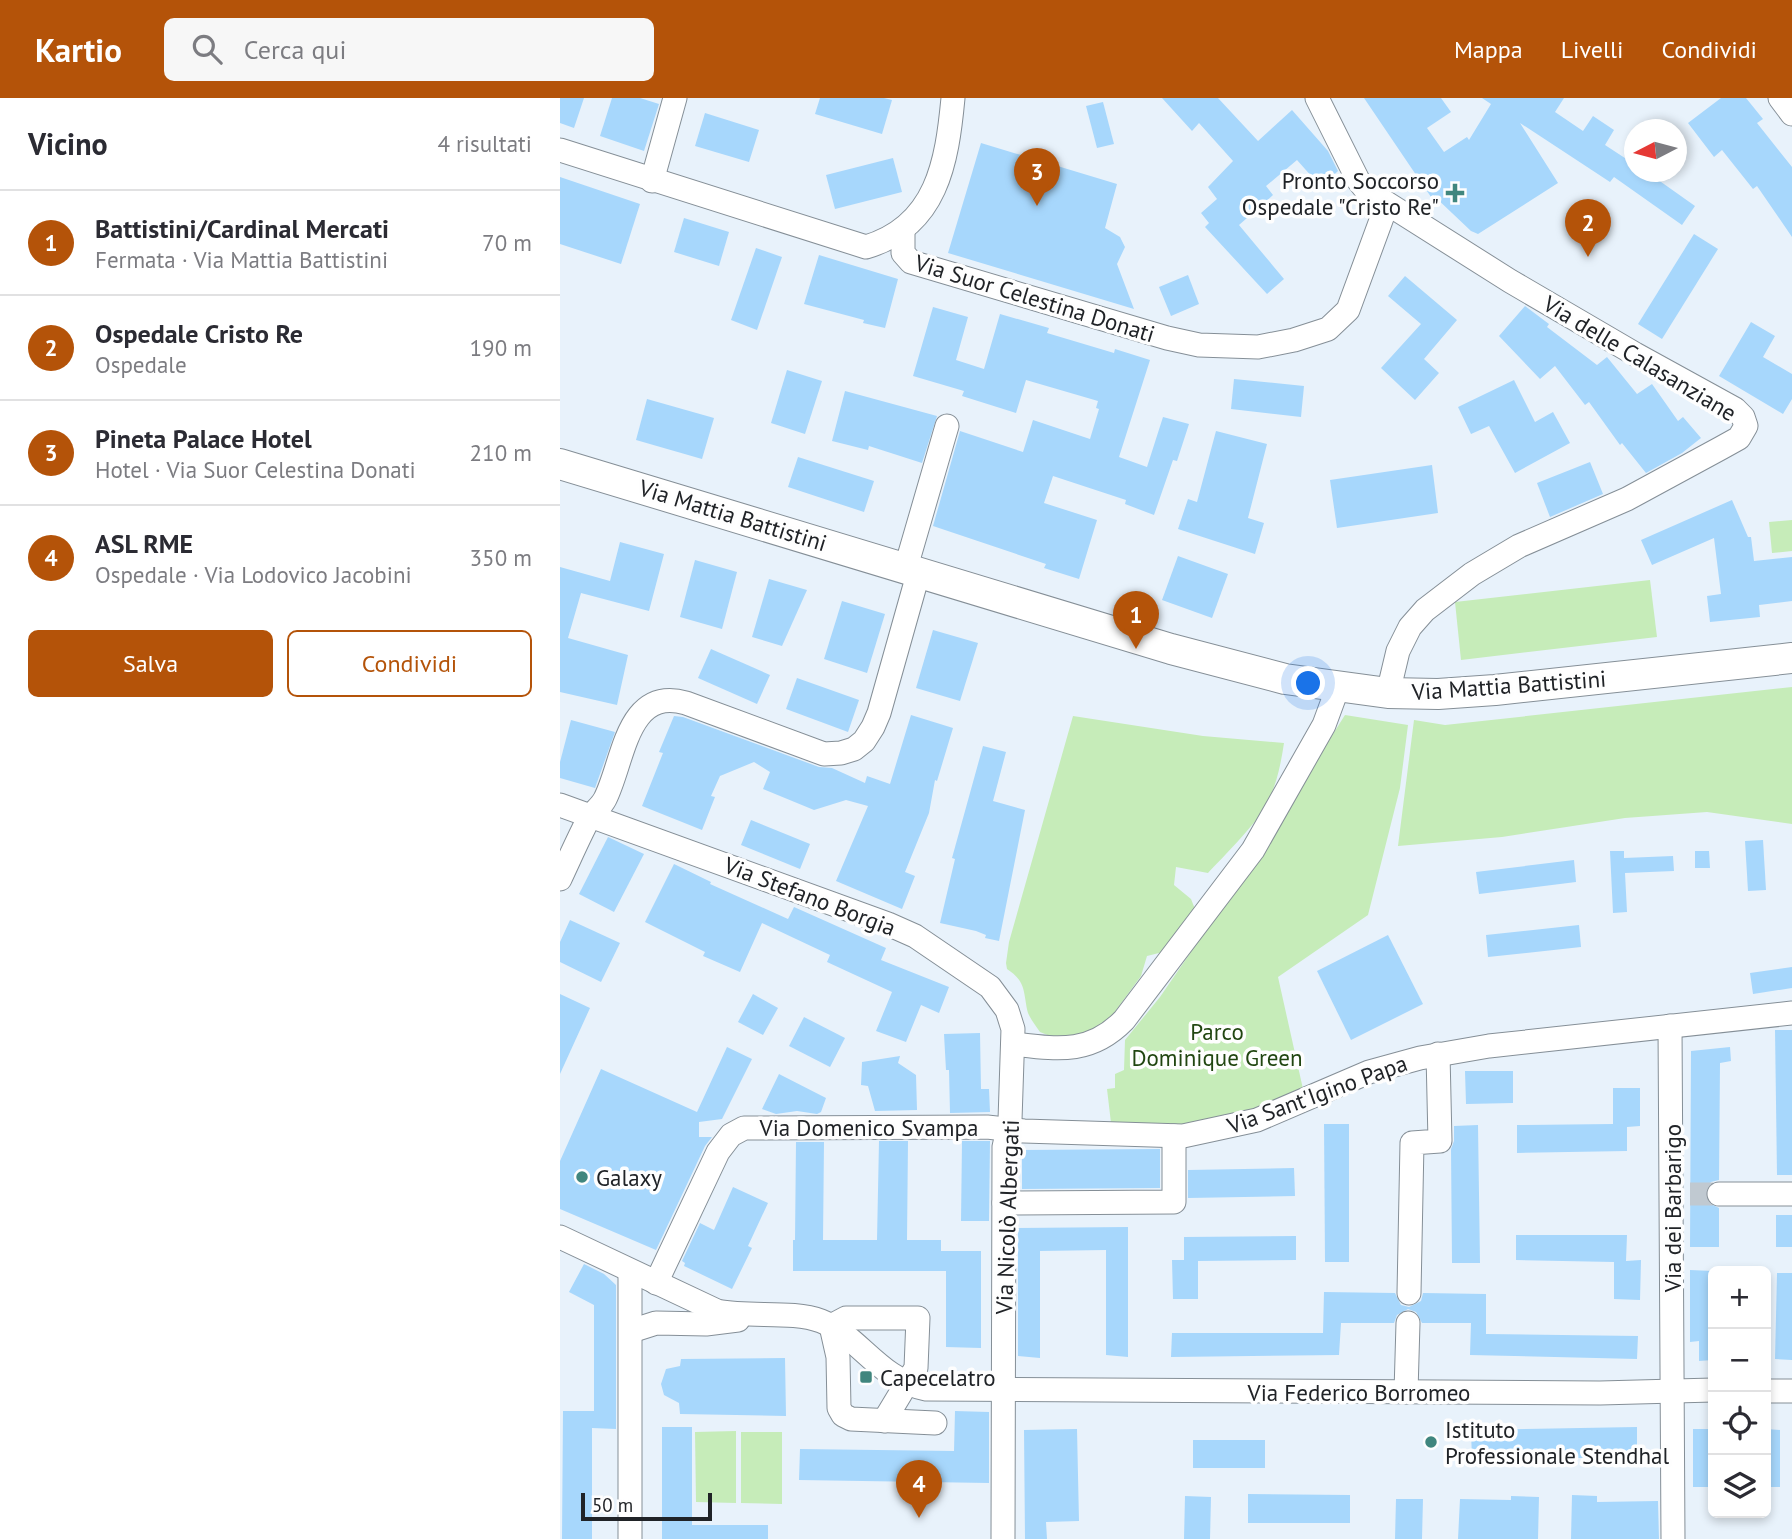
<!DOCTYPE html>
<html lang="it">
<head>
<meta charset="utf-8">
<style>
  :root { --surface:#fff; --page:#f7f7f7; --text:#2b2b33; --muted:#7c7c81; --line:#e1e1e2; --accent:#b45309 }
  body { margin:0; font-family:"PT Sans",sans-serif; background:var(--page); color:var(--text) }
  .controls { position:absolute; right:21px; bottom:21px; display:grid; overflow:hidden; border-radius:10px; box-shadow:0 4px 10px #0003 }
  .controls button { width:63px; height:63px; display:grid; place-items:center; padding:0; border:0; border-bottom:2px solid var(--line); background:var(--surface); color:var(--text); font:35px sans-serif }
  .compass { position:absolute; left:1064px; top:21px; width:63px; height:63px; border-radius:50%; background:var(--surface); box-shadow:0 4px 10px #0003; rotate:264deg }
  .scale { position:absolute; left:21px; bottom:18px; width:131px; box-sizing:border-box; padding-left:7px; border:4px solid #202327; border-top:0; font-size:19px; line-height:24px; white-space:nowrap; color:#202327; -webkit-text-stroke:5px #fefefe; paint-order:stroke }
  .you { position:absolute; left:749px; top:586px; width:24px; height:24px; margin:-18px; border:5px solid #fff; border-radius:50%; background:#1a73e8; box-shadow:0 0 0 10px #1a73e833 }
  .badge { display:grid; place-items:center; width:46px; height:46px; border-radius:50%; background:var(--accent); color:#fff; font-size:23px; font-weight:700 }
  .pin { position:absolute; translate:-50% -58px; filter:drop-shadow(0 2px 4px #0008) }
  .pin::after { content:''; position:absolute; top:37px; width:24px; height:21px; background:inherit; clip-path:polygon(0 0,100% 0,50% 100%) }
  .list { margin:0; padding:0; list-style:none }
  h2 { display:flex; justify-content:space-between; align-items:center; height:91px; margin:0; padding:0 28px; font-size:30px }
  h2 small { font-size:23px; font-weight:400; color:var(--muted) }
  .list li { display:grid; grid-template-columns:46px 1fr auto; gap:21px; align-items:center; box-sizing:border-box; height:105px; padding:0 28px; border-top:2px solid var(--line) }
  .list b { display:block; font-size:26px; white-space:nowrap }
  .list p { margin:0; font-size:23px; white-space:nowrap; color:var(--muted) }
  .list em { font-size:23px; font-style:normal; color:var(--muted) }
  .actions { display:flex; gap:14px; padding:21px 28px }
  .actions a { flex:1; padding:16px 0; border:2px solid var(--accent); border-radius:10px; text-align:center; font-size:24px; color:var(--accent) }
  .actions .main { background:var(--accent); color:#fff }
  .icon { flex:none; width:38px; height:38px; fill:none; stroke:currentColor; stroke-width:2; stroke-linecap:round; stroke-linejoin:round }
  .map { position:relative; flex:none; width:1232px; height:1441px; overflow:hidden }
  header { display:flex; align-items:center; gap:42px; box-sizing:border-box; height:98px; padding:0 35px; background:var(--accent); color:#fff }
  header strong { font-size:33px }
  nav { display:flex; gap:38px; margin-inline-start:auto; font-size:24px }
  .search { width:490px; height:63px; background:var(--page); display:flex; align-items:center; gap:18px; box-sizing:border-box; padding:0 24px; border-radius:10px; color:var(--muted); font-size:26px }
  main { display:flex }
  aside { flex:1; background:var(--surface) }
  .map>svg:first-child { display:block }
  .green { fill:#c6ecb9 }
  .building { fill:#a7d7fc }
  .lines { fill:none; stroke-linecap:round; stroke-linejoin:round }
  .minor-tunnel { stroke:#c0c9d1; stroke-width:23; stroke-dasharray:23 11; stroke-linecap:butt }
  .minor-casing { stroke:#858f97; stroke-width:25 }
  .major-casing { stroke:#858f97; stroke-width:32 }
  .minor { stroke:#fff; stroke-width:23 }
  .major { stroke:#fff; stroke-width:30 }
  .poi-dot { fill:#40867e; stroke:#fefefe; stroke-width:2.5 }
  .labels { text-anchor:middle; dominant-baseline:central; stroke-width:7; stroke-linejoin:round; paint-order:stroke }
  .poi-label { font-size:23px; fill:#202327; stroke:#fefefe; text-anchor:start }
  .street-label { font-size:23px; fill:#202327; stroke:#fefefe }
  .park-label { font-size:23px; fill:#214611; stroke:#fefefe }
</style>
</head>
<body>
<header>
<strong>Kartio</strong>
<div class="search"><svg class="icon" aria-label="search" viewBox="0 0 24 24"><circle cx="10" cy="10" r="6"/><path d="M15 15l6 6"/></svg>Cerca qui</div>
<nav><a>Mappa</a><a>Livelli</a><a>Condividi</a></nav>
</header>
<main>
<aside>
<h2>Vicino<small>4 risultati</small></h2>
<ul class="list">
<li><span class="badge">1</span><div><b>Battistini/Cardinal Mercati</b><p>Fermata · Via Mattia Battistini</p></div><em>70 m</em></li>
<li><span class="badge">2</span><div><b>Ospedale Cristo Re</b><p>Ospedale</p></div><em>190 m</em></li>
<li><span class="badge">3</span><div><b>Pineta Palace Hotel</b><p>Hotel · Via Suor Celestina Donati</p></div><em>210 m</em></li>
<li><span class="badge">4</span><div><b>ASL RME</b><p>Ospedale · Via Lodovico Jacobini</p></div><em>350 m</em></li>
</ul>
<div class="actions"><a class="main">Salva</a><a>Condividi</a></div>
</aside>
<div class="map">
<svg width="1232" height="1441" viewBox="0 0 1232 1441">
  <rect width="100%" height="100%" fill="#e8f2fb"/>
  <g class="green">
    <path d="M1232 422V453L1212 455 1209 424Z"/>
    <path d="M1090 482 1097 539 901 562 895 504Z"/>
    <path d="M1232 589V726L1147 714 1065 720 942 739 838 748 854 622 885 627Z"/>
    <path d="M785 617 848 627 840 690 808 817 718 879 743 991C725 999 707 1009 688 1016 645 1031 595 1027 551 1025L547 991 555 990V976L564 972 565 942 600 899 688 771Z"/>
    <path d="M513 618 643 638 724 645C721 665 717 685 708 704 699 723 664 758 648 775L616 769 614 787 631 801 635 811 603 854 587 858 581 878 549 922 525 938H490L480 934C476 928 471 922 468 915 463 895 467 884 447 871L446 865 449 844Z"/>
    <path d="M176 1333V1405L136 1404 135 1334Z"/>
    <path d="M181 1334H222V1406L181 1405Z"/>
  </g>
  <g class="building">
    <path d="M0 0H24L14 30 0 25Z"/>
    <path d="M52 0H80L99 6 84 53 40 38Z"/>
    <path d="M260 0H324L332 2 322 36 255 16Z"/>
    <path d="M602 0H658L698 43 732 12 768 53 778 73 761 89 737 62 706 88 713 97 679 127 724 181 707 196 645 129 649 125 641 115 657 101 648 89 673 63 639 25 632 33Z"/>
    <path d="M804 0H881L891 14 867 30 884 54 907 39 909 42 931 6 922 0H1004L995 14 1023 33 1033 18 1054 32 1045 47 1074 66V74H1087L1135 108 1122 127 1054 79 1050 84 960 25 998 85 918 136 911 133 873 97 871 99Z"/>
    <path d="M1161 0H1186L1203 21 1197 25 1232 69V139L1197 88 1193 91 1162 52 1154 59 1128 25Z"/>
    <path d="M543 4 554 46 537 50 526 8Z"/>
    <path d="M145 15 199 32 189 64 135 48Z"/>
    <path d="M421 45 557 86 545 130 560 139 565 149 557 166 574 211 388 155Z"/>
    <path d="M333 60 342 94 275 111 266 77Z"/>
    <path d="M0 79 80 106 61 166 0 146Z"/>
    <path d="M124 120 169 134 159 168 114 154Z"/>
    <path d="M1134 136 1158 151 1102 241 1078 226Z"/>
    <path d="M196 150 222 159 197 232 171 222Z"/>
    <path d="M259 157 338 181 325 230 303 225 304 222 244 206Z"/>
    <path d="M628 177 639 206 611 218 599 189Z"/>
    <path d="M845 178 897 222 864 261 879 275 855 302 821 270 861 226 828 198Z"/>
    <path d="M965 208 989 226 987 229 1037 267 1047 259 1077 296 1092 286 1118 323 1123 319 1141 340 1122 355 1086 375 1062 345 1060 347 1029 304 1025 307 995 268 980 281 939 238Z"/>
    <path d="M373 209 408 219 396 262 424 271 440 216 489 230 487 235 554 255 555 251 590 262 559 359 587 369 603 319 629 326 617 363 613 362 594 417 565 406 566 402 493 378 484 405 537 422 519 481 484 470 486 466 373 428 400 333 463 354 473 322 530 341 539 311 536 310 538 303 466 282 456 315 402 298 404 293 353 278Z"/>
    <path d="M1191 224 1215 238 1203 259 1232 276V301L1223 316 1159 278Z"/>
    <path d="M227 272 262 283 245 336 211 325Z"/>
    <path d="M674 281 744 288 741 319 671 311Z"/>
    <path d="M954 282 975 324 993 314 1010 345 955 375 929 328 911 336 898 309Z"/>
    <path d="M285 293 377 318 362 365 309 348 308 352 272 343Z"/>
    <path d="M87 301 154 320 142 361 76 342Z"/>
    <path d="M656 333 707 346 688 420 704 425 695 456 618 431 628 401 637 404Z"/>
    <path d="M238 359 314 383 304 414 228 389Z"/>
    <path d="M1030 364 1043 396 990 419 977 385Z"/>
    <path d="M872 367 878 415 777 430 770 382Z"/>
    <path d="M1172 402 1188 439H1191L1194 463 1232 459V503L1199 507 1200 519 1150 524 1147 498 1161 496 1154 440 1092 467 1081 442Z"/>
    <path d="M60 444 104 456 89 513 21 495 8 540 68 557 57 607 0 594V469L50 483Z"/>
    <path d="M618 458 668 476 652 520 602 502Z"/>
    <path d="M135 462 177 474 162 531 120 519Z"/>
    <path d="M209 481 247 492 222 548 192 539Z"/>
    <path d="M282 503 325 516 307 575 264 561Z"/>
    <path d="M373 532 418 545 400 603 356 590Z"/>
    <path d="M151 551 210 577 197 606 138 580Z"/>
    <path d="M237 580 299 602 288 634 226 611Z"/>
    <path d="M351 617 393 630 377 683 375 682 369 715 345 774 355 778 342 811 276 783 308 708 286 702 254 712 203 691 210 674 194 664 160 678 151 698 155 699 142 732 82 708 103 655 99 654 114 618 123 619 259 669 272 670 305 685 307 678 330 686Z"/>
    <path d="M11 622 55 634 35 690 0 680V664Z"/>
    <path d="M423 648 446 654 433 703 465 712 439 843 425 840 426 837 416 833 380 825 395 761 392 760Z"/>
    <path d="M191 722 250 746 240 771 181 747Z"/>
    <path d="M48 739 84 756 54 814 19 796Z"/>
    <path d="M1203 742 1206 792 1188 793 1185 743Z"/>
    <path d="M1050 753H1064V760L1113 758 1114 773 1065 775 1067 814 1053 815Z"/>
    <path d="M1135 753H1149L1150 770H1135Z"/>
    <path d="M1014 762 1016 784 919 796 916 774Z"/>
    <path d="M114 766 151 784 150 786 228 821 234 809 326 850 321 862 389 889 379 915 361 907 346 944 316 933 332 894 267 864 270 857 202 825 180 874 143 858 145 854 85 824Z"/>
    <path d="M10 822 60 845 41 884 0 864V844Z"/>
    <path d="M1019 827 1021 849 928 859 926 837Z"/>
    <path d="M828 837 863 906 791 942 757 873Z"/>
    <path d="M1232 869V890L1193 896 1190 875Z"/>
    <path d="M0 896 30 910 0 976Z"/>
    <path d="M193 896 218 910 203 937 178 924Z"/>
    <path d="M244 919 285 940 270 969 229 948Z"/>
    <path d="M1215 932H1232V1077H1217Z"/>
    <path d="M420 935 421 991H429L430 1014 390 1015 389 972H386L384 936Z"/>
    <path d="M167 949 192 961 162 1021 139 1024V1039H152L145 1048 96 1152 0 1111V1063L41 971 137 1014Z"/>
    <path d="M1170 949 1171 963 1160 965 1159 1082 1151 1084 1145 1095 1147 1104 1159 1110V1149H1130L1131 953Z"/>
    <path d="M340 958 338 965 356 977 357 1012 315 1013 308 988 301 987 302 964Z"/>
    <path d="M905 973H953V1005L906 1006Z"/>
    <path d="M219 976 266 1000 261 1014 257 1016 237 1013 216 1016 202 1011Z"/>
    <path d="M1053 990H1080V1028L1067 1029V1053L957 1055V1027L1053 1026Z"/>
    <path d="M764 1026H789V1164H765Z"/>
    <path d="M918 1027 920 1165H892L891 1051 894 1043V1028Z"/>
    <path d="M319 1043H348L347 1142H381V1153H421V1250L386 1249V1173H233V1142H235L236 1044H264L263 1142H317Z"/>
    <path d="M402 1043H430L429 1123H401Z"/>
    <path d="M600 1051V1090L462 1091V1052Z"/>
    <path d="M734 1070 735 1098 628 1100V1072Z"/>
    <path d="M173 1089 208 1105 188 1148 192 1150 172 1191 124 1168 125 1165 122 1163 140 1125 154 1132Z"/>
    <rect x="1216" y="1117" width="16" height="32"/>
    <path d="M568 1129V1259L546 1257V1152L480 1153V1260L458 1258V1130Z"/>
    <path d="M956 1137H1067L1066 1163 1081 1162 1080 1202 1054 1201V1164L956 1162Z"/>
    <path d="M736 1138V1162L638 1163V1201H613L612 1162H624V1139Z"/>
    <path d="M24 1166 44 1176 56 1187V1331L32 1330V1441H2L3 1313H34V1207L9 1194Z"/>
    <path d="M1130 1172 1153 1173V1262L1139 1263V1243L1130 1244Z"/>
    <path d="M1217 1175H1232V1262L1215 1261Z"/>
    <path d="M764 1194 835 1195 841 1207 849 1209 861 1203 863 1195 926 1196V1236L1078 1238 1077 1261 910 1257 911 1225H862L856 1214 848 1211 837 1217 834 1225H781L779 1257 611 1259 612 1235H763Z"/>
    <path d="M225 1260 226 1318 120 1316 119 1305 104 1297 101 1286 106 1271 120 1268 121 1261Z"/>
    <path d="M395 1313 429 1314V1385L239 1382 240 1351 394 1353Z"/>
    <path d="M102 1329H132V1427H208V1441H102Z"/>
    <path d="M1077 1329V1359L912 1362 911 1332Z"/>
    <path d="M517 1331 519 1423 486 1424 487 1441H465L464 1332Z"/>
    <rect x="1133" y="1331" width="20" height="58"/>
    <path d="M1206 1331 1220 1332V1389H1206Z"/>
    <rect x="633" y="1342" width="72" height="28"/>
    <path d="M688 1396 790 1397V1425H688Z"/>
    <path d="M1012 1397 1037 1398V1404L1098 1403 1099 1441H1011Z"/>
    <path d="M625 1398 651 1399 650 1441H624Z"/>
    <path d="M951 1398 979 1399 978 1441H898L900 1401 951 1402Z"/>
    <path d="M836 1401H863L862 1441H835Z"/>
  </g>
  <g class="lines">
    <path class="minor-tunnel" d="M1130 1096H1159"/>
    <g class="minor-casing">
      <g id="minor">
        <path d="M757 0 798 82 806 92 950 183 1075 256 1175 311 1183 319 1186 328 1179 340 1161 350 1067 401 959 448 912 476 865 512 850 529 838 553 828 595"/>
        <path d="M1220 0 1232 16"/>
        <path d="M0 52 306 149C377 128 387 64 393 0"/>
        <path d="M92 83 115 0"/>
        <path d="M343 132V155L351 164 607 240 639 247 698 249 734 242 768 231 788 212 827 106"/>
        <path d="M346 469 387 328"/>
        <path d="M0 707 328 826 355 838 430 889 447 912 453 931 450 1022 444 1049 443 1441"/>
        <path d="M0 781C9 762 18 741 28 722 33 714 41 709 45 701 64 664 66 588 126 605L264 656 281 655 294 651 304 643 313 629 319 615 359 473"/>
        <path d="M1110 928 1113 1441"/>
        <path d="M453 946C497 951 530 957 564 922L693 752 764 627 778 589"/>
        <path d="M1159 1096H1232"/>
        <path d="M444 1105 614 1104V1038"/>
        <path d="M0 1139 157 1213C190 1220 232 1212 261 1223 299 1238 318 1281 366 1291L1040 1295 1153 1292"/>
        <path d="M96 1185 158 1054 171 1037 184 1030 427 1029 464 1033 623 1038 697 1022 809 974 860 960 929 948 1232 915"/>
        <path d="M849 1195 852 1045 880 1043 878 956"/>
        <path d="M271 1228 286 1220H358L356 1270 324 1323"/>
        <path d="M271 1228 278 1259 279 1310 283 1317 291 1321 375 1325"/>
        <path d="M71 1233 96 1225 146 1226 178 1222"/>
        <path d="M1206 1293H1232"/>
        <path d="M846 1294 848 1225"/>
        <path d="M70 1441V1173"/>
      </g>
    </g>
    <g class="major-casing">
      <path id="major" d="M0 366 611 551 725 581 828 595 878 596 935 592 1232 560"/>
    </g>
    <use href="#minor" class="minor"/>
    <use href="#major" class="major"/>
  </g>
  <g class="poi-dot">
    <path d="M891.5 84.5h7v7h7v7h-7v7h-7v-7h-7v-7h7z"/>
    <circle cx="22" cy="1079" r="7"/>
    <rect x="299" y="1272" width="14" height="14" rx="3.5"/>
    <circle cx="871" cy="1344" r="7"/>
  </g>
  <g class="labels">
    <g class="poi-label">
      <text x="879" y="82" text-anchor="end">Pronto Soccorso<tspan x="879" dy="26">Ospedale "Cristo Re"</tspan></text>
      <text x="36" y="1079">Galaxy</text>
      <text x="320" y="1279">Capecelatro</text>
      <text x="885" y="1331">Istituto<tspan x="885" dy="26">Professionale Stendhal</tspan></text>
    </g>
    <g class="street-label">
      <text transform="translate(475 200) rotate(17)">Via Suor Celestina Donati</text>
      <text transform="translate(1080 260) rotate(31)">Via delle Calasanziane</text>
      <text transform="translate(173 417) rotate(17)">Via Mattia Battistini</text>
      <text transform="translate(949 587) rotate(-4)">Via Mattia Battistini</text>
      <text transform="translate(250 798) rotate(21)">Via Stefano Borgia</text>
      <text transform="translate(757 996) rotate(-20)">Via Sant'Igino Papa</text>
      <text x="309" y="1029">Via Domenico Svampa</text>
      <text transform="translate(1112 1110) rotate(-90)">Via dei Barbarigo</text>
      <text transform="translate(447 1119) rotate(-88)">Via Nicolò Albergati</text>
      <text x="799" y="1294">Via Federico Borromeo</text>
    </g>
    <g class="park-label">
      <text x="657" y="933">Parco<tspan x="657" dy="26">Dominique Green</tspan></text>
    </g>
  </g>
</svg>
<div class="controls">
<button>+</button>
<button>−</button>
<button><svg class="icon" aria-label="locate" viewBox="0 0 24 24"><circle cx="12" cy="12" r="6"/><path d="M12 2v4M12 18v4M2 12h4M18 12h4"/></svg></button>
<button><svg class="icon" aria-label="layers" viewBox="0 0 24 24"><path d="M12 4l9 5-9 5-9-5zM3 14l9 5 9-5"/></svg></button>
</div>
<svg class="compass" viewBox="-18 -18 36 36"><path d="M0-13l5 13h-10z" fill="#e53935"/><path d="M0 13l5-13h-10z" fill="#7c7c81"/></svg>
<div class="scale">50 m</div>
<div class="you"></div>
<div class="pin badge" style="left:576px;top:551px">1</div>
<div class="pin badge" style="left:1028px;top:159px">2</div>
<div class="pin badge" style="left:477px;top:108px">3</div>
<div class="pin badge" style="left:359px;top:1420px">4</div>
</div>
</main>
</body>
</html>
